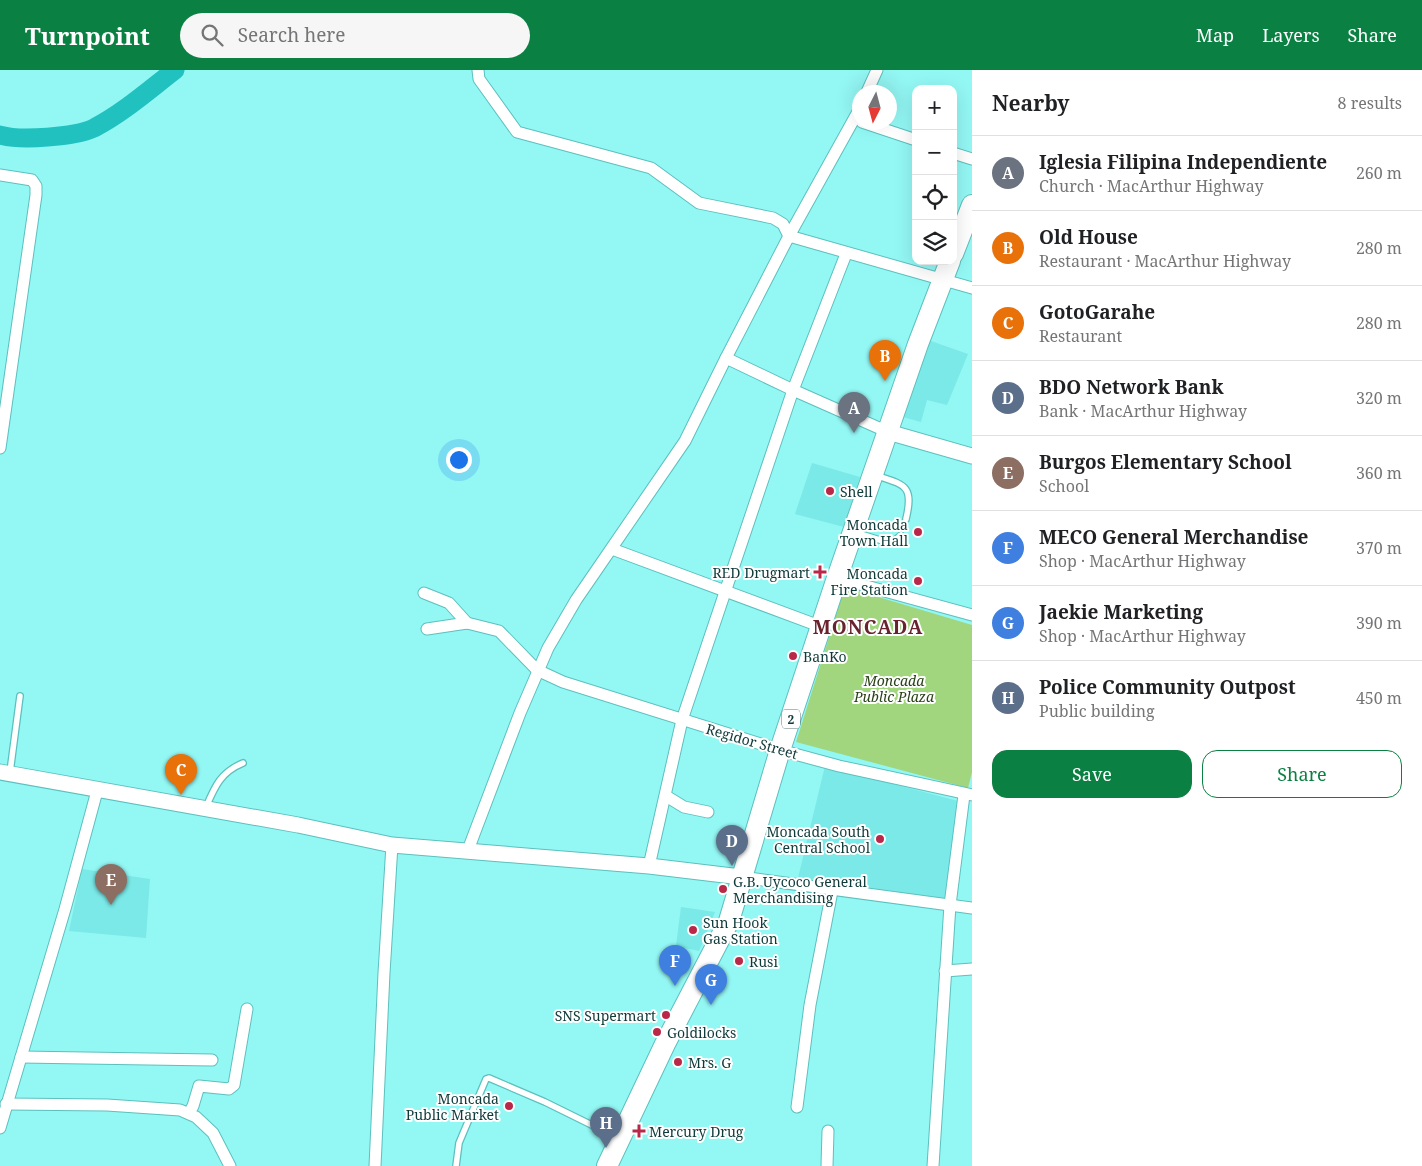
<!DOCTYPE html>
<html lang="en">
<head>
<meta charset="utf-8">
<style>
  :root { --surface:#fff; --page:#f6f6f6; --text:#202124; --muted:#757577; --line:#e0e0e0; --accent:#0b8043 }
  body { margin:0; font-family:"Noto Serif",serif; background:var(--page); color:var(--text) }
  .controls { position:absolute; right:15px; top:15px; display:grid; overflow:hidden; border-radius:10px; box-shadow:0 5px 20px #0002 }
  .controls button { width:45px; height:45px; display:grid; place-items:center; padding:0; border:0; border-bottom:1px solid var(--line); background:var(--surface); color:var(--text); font:25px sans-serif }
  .compass { position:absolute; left:852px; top:15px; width:45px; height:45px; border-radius:50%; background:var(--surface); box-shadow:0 5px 20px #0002; rotate:186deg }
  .you { position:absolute; left:458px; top:389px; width:18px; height:18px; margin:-12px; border:4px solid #fff; border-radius:50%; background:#1a73e8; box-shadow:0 0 0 8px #1a73e833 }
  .badge { display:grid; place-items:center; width:32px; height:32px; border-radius:50%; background:var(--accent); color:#fff; font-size:16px; font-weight:700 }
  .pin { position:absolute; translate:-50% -41px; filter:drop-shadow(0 1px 2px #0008) }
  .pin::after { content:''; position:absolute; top:26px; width:18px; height:15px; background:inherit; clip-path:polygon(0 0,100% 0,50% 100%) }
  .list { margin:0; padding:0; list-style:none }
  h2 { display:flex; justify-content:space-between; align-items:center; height:65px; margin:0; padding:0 20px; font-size:21px }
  h2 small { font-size:16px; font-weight:400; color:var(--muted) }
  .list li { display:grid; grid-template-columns:32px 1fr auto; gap:15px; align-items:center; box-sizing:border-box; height:75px; padding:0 20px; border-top:1px solid var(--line) }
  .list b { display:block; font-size:19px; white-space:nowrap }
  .list p { margin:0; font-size:16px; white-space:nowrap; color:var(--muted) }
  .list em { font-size:16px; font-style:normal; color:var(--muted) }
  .actions { display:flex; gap:10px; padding:15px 20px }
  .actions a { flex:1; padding:11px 0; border:1px solid var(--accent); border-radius:15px; text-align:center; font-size:18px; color:var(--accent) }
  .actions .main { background:var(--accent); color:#fff }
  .icon { flex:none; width:28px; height:28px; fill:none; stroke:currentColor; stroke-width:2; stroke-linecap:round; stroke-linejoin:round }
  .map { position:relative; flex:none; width:972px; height:1096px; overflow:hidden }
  header { display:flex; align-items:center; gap:30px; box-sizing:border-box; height:70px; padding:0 25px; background:var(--accent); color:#fff }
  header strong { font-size:24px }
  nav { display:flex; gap:28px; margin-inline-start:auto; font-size:18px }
  .search { width:350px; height:45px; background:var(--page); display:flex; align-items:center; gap:12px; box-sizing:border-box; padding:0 18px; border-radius:28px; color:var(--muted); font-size:19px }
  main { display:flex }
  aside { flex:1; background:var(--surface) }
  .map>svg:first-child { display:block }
  .built { fill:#7ae9e7 }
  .green { fill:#a1d57e }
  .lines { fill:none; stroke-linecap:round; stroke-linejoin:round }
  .river { stroke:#20c1bf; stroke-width:19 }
  .service-casing { stroke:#5cc0be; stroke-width:8 }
  .minor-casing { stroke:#5cc0be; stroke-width:13 }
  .tertiary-casing { stroke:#5cc0be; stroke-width:17 }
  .trunk-casing { stroke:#5cc0be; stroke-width:22 }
  .service { stroke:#fff; stroke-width:5.5 }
  .minor { stroke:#fff; stroke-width:11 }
  .tertiary { stroke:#fff; stroke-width:15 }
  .trunk { stroke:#fff; stroke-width:20 }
  .poi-dot { fill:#b92849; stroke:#fff; stroke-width:2 }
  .labels { text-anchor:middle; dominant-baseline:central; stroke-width:4; stroke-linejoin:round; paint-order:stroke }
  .shield { fill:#fff; stroke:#567574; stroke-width:1 }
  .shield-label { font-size:12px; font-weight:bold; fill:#0e3a39 }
  .poi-label { font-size:14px; fill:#0e3a39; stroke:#fff; text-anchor:start }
  .park-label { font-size:14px; font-style:italic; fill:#2a4218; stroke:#fff }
  .street-label { font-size:14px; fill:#0e3a39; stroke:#fff }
  .district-label { font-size:19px; font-weight:bold; letter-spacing:1px; fill:#69232f; stroke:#fff }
</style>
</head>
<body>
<header>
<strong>Turnpoint</strong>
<div class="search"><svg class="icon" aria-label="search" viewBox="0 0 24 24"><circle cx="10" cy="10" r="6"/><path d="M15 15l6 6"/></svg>Search here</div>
<nav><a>Map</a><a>Layers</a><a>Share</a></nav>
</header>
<main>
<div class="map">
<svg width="972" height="1096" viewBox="0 0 972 1096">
  <rect width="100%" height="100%" fill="#93f7f4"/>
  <g class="built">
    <path d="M928 270 968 284 947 335 927 330 921 352 903 347Z"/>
    <path d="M812 393 860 407 844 457 795 444Z"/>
    <path d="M825 696 958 731 945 830 798 808Z"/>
    <path d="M82 799 150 809 146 868 69 861Z"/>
    <path d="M681 837 715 842 699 881 676 876Z"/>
  </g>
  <path class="green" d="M845 517 972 555V702L968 718 796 672Z"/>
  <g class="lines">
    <path class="river" d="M0 65C20 71 75 67 94 58 123 43 149 20 175 0"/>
    <g class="service-casing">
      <g id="service">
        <path d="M875 405C905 415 914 415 906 449"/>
        <path d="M857 463 883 471H894L901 465"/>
        <path d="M10 702 20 626"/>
        <path d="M206 737C215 716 221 702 243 693"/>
        <path d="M456 1096 459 1073 486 1009 489 1008 545 1032 616 1067"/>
      </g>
    </g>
    <g class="minor-casing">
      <g id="minor">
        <path d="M478 0 479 9 517 62 651 98 699 133 773 148 783 154 789 166 972 218"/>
        <path d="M867 22 877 0"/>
        <path d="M859 40 789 166 726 288 793 320 888 362"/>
        <path d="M862 52 916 70"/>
        <path d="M953 83 972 89"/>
        <path d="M0 105 32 110 36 116V125L0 378"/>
        <path d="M612 479 822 557"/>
        <path d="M837 508 972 545"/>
        <path d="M424 523 449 533 467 553 499 561 537 600 563 612 780 680 839 696 972 725"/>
        <path d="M427 559 467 553"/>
        <path d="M666 726 684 737 708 742"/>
        <path d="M468 780 520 643 548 578 576 530 685 371 726 288"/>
        <path d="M649 796 682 650 793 320 846 184"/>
        <path d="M741 807 972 838"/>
        <path d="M945 901 972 899"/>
        <path d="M21 987 212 990"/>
        <path d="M6 1034 107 1035 180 1040 196 1047 213 1063 230 1096"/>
        <path d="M797 1037 810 935 832 821"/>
        <path d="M189 1043 193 1036 199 1016 229 1019 234 1015 247 939"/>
        <path d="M0 1058 65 839 97 721"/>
        <path d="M375 1096 384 903 392 775"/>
        <path d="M827 1096 828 1061"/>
        <path d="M933 1096 950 835 964 725"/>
      </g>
    </g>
    <g class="tertiary-casing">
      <g id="tertiary">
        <path d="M888 362 972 386"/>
        <path d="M0 702 298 755 392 775 649 796 741 807"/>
      </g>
    </g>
    <g class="trunk-casing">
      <g id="trunk">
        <path d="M953 184 972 135"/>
        <path d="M607 1096 665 974 729 851 780 680 837 508 918 274 950 191"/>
      </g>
    </g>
    <use href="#service" class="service"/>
    <use href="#minor" class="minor"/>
    <use href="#tertiary" class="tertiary"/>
    <use href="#trunk" class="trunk"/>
  </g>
  <g class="poi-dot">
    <circle cx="830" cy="421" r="5"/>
    <circle cx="918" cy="462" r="5"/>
    <path d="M817.5 494.5h5v5h5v5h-5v5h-5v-5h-5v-5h5z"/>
    <circle cx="918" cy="511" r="5"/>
    <circle cx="793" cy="586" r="5"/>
    <circle cx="880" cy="769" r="5"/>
    <circle cx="723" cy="819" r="5"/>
    <circle cx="693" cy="860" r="5"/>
    <circle cx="739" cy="891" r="5"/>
    <circle cx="666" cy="945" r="5"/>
    <circle cx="657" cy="962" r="5"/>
    <circle cx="678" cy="992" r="5"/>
    <circle cx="509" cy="1036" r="5"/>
    <path d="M636.5 1053.5h5v5h5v5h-5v5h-5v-5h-5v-5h5z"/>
  </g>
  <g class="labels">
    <rect class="shield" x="782" y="639.5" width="18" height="19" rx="4"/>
    <g class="shield-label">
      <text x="791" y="649">2</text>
    </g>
    <g class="poi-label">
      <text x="840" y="421">Shell</text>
      <text x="908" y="454" text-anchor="end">Moncada<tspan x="908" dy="16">Town Hall</tspan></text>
      <text x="810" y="502" text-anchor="end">RED Drugmart</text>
      <text x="908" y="503" text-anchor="end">Moncada<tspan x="908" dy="16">Fire Station</tspan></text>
      <text x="803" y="586">BanKo</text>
      <text x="870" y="761" text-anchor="end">Moncada South<tspan x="870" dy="16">Central School</tspan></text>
      <text x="733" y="811">G.B. Uycoco General<tspan x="733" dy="16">Merchandising</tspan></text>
      <text x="703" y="852">Sun Hook<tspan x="703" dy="16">Gas Station</tspan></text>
      <text x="749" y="891">Rusi</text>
      <text x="656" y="945" text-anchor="end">SNS Supermart</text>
      <text x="667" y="962">Goldilocks</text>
      <text x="688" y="992">Mrs. G</text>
      <text x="499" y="1028" text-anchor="end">Moncada<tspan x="499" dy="16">Public Market</tspan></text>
      <text x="649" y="1061">Mercury Drug</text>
    </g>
    <g class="park-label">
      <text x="894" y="610">Moncada<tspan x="894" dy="16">Public Plaza</tspan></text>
    </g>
    <g class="street-label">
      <text transform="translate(752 671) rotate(16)">Regidor Street</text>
    </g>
    <g class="district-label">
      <text x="868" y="557">MONCADA</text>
    </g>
  </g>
</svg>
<div class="controls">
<button>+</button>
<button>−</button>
<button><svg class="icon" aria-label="locate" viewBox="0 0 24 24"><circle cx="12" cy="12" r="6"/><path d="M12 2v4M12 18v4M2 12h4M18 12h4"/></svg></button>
<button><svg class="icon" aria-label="layers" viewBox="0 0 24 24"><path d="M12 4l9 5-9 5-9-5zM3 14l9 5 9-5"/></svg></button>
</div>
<svg class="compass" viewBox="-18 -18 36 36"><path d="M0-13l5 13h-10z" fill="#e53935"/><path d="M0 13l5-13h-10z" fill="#757577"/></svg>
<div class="you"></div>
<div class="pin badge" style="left:854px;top:363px;background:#6b7280">A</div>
<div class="pin badge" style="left:885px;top:311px;background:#e8710a">B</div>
<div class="pin badge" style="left:181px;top:725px;background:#e8710a">C</div>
<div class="pin badge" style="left:732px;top:796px;background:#5c6f8a">D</div>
<div class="pin badge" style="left:111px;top:835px;background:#8d6e63">E</div>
<div class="pin badge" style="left:675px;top:916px;background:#3f7fe0">F</div>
<div class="pin badge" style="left:711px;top:935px;background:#3f7fe0">G</div>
<div class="pin badge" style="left:606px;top:1078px;background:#5c6f8a">H</div>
</div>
<aside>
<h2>Nearby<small>8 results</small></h2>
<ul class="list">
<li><span class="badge" style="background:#6b7280">A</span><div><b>Iglesia Filipina Independiente</b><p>Church · MacArthur Highway</p></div><em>260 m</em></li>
<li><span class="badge" style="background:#e8710a">B</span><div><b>Old House</b><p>Restaurant · MacArthur Highway</p></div><em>280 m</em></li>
<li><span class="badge" style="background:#e8710a">C</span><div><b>GotoGarahe</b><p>Restaurant</p></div><em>280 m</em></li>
<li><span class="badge" style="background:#5c6f8a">D</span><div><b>BDO Network Bank</b><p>Bank · MacArthur Highway</p></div><em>320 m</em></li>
<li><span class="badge" style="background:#8d6e63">E</span><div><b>Burgos Elementary School</b><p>School</p></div><em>360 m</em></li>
<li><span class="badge" style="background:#3f7fe0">F</span><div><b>MECO General Merchandise</b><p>Shop · MacArthur Highway</p></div><em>370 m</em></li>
<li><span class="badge" style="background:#3f7fe0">G</span><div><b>Jaekie Marketing</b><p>Shop · MacArthur Highway</p></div><em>390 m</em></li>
<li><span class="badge" style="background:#5c6f8a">H</span><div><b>Police Community Outpost</b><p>Public building</p></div><em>450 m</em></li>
</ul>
<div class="actions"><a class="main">Save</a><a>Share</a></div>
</aside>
</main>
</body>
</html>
